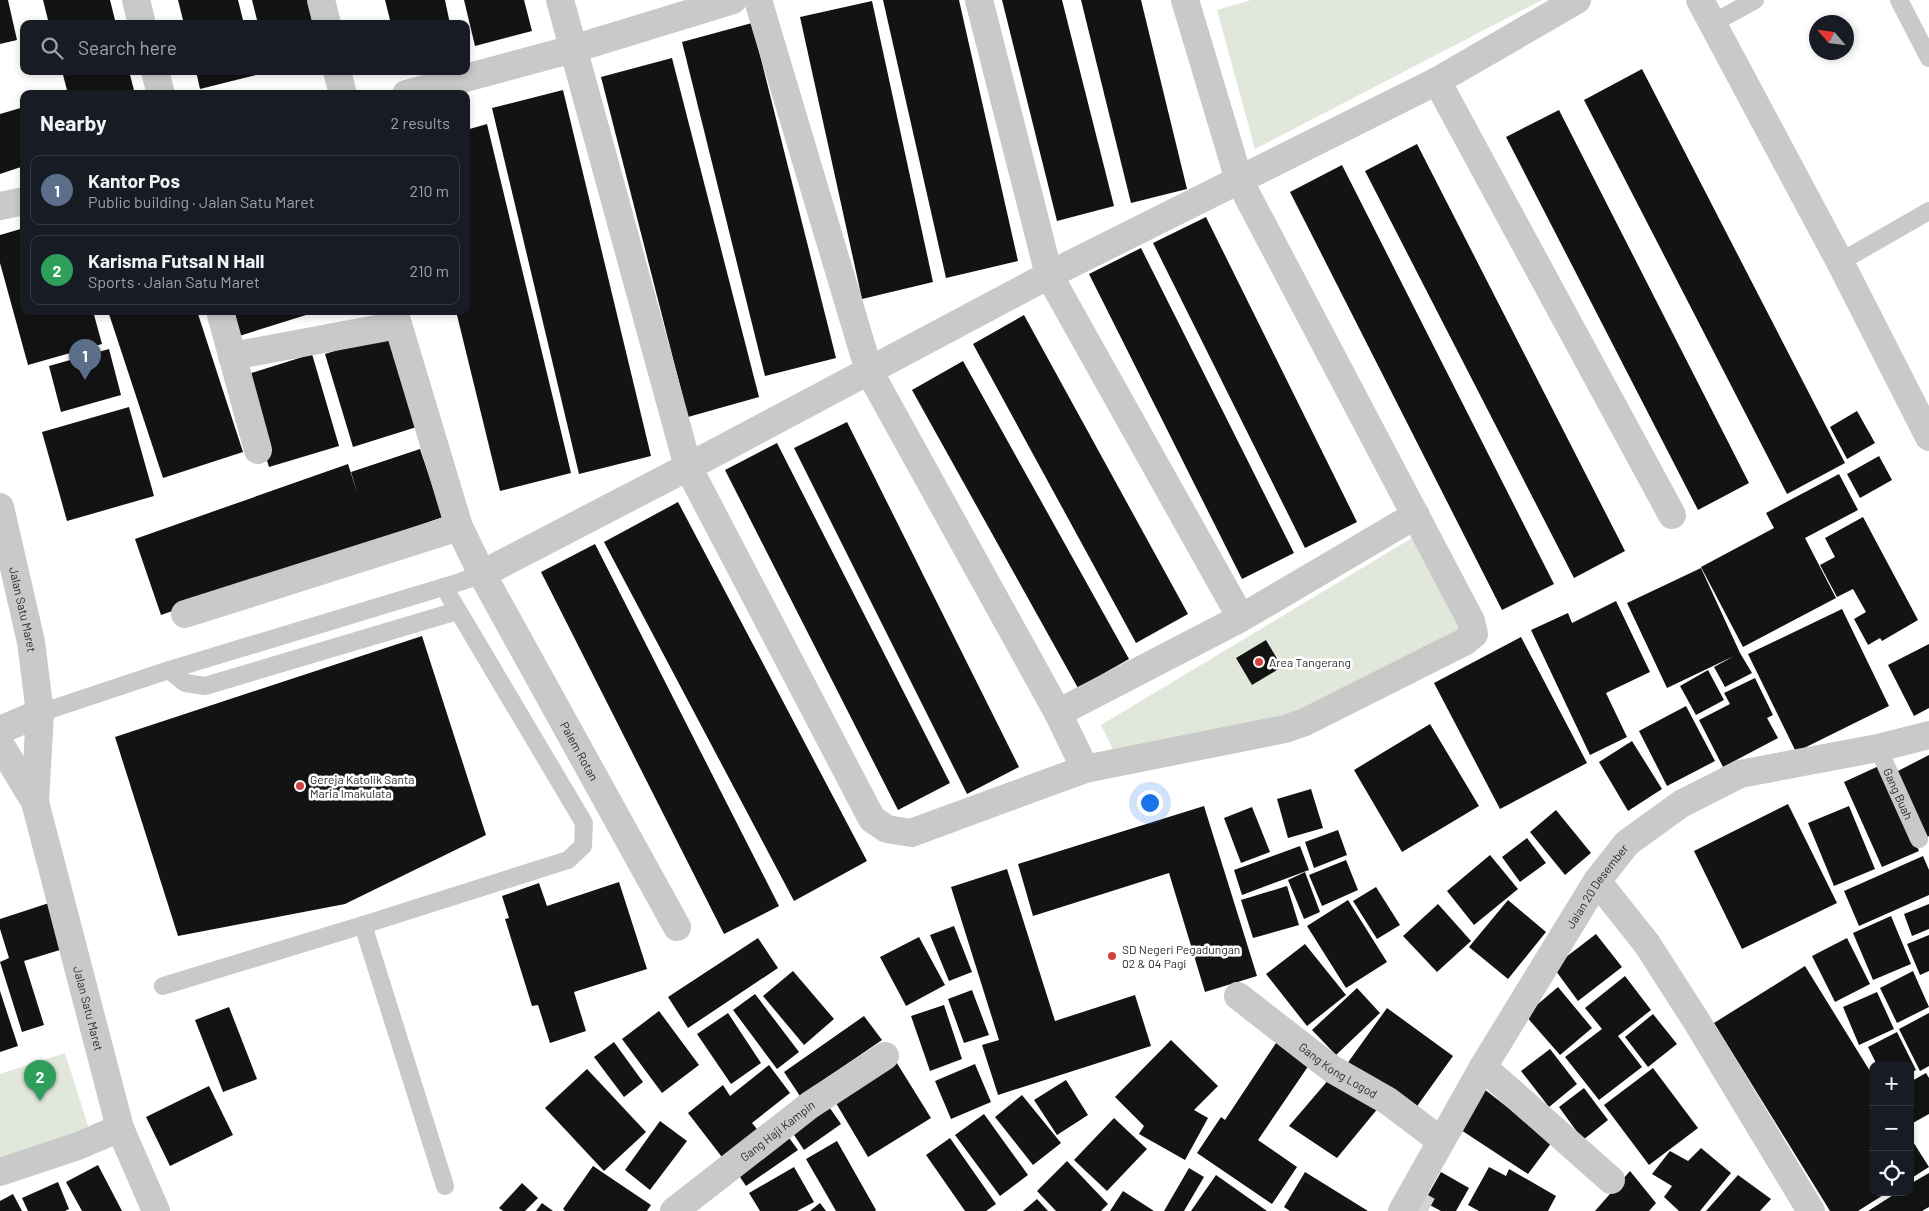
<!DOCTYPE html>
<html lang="en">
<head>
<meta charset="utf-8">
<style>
  :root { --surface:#171b24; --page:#20242c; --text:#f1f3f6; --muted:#9ea1a6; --line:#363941; --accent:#0f766e }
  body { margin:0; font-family:Barlow,sans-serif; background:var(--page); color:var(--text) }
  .controls { position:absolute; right:15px; bottom:15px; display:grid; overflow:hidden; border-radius:10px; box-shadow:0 2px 8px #0003 }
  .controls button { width:45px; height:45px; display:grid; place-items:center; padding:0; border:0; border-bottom:1px solid var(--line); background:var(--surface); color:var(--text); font:25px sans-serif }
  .compass { position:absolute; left:1809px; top:15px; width:45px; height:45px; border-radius:50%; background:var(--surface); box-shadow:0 2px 8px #0003; rotate:298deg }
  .you { position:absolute; left:1149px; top:802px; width:18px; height:18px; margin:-12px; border:4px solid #fff; border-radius:50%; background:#1a73e8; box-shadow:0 0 0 8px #1a73e833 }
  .badge { display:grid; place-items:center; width:32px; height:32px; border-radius:50%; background:var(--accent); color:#fff; font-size:16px; font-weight:700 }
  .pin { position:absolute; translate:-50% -41px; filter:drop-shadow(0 1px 2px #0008) }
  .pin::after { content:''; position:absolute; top:26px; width:18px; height:15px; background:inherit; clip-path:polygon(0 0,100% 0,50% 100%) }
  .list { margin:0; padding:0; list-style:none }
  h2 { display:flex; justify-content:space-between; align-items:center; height:65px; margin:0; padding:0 20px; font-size:21px }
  h2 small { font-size:16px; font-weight:400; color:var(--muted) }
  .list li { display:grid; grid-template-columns:32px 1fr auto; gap:15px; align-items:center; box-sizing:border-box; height:70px; margin:0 10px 10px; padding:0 10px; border:1px solid var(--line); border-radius:10px }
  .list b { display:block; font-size:19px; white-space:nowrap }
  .list p { margin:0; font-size:16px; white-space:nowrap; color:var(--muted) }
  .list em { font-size:16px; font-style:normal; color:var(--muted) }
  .icon { flex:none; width:28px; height:28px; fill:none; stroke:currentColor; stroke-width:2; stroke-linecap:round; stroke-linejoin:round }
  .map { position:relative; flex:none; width:1929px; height:1211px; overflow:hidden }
  .search { position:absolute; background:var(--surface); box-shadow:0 2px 8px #0003; left:20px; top:20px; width:450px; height:55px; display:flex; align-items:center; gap:12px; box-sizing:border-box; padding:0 18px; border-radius:10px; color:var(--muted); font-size:19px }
  .panel { position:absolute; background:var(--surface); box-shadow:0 2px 8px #0003; left:20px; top:90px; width:450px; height:225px; border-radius:10px }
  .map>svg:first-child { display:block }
  .green { fill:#e1e8db }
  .building { fill:#131313 }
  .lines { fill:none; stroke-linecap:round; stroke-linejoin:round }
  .minor-tunnel { stroke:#d5d5d5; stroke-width:28; stroke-dasharray:28 14; stroke-linecap:butt }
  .service { stroke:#c9c9c9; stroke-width:18 }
  .minor { stroke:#c9c9c9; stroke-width:28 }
  .tertiary { stroke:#c9c9c9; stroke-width:28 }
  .poi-dot { fill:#d04342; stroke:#fff; stroke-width:2 }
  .labels { text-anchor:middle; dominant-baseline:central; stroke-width:5; stroke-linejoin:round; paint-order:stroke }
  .street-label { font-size:12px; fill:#2c2c2c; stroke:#fff }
  .poi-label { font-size:12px; fill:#2c2c2c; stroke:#fff; text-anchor:start }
</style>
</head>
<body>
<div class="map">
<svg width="1929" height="1211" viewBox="0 0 1929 1211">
  <rect width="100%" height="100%" fill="#fff"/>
  <g class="green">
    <path d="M1251 0H1542L1255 149 1217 10Z"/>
    <path d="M1412 538 1462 627 1281 724 1117 758 1101 725Z"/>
    <path d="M65 1053 89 1129 0 1158V1074Z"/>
  </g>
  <g class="building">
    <path d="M0 0H8L17 40 0 44Z"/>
    <path d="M43 0H110L116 24H49Z"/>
    <path d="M178 0H238L244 24H184Z"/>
    <path d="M252 0H311L317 24H258Z"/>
    <path d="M385 0H445L450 24H391Z"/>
    <path d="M464 0H524L532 31 475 46Z"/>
    <path d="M883 0H959L1018 261 946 278Z"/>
    <path d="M1002 0H1062L1114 206 1057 221Z"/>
    <path d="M1081 0H1141L1187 189 1131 203Z"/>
    <path d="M872 1 933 282 862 299 800 17Z"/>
    <path d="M752 23 836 358 765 376 682 42Z"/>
    <path d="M672 58 759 397 688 417 601 77Z"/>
    <path d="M1642 69 1845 463 1787 494 1584 100Z"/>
    <path d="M62 71H129L135 94H68Z"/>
    <path d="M196 71H255L256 75 200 89Z"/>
    <path d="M563 90 651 456 579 474 492 108Z"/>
    <path d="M24 107V166L0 174V114Z"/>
    <path d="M1559 110 1749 483 1698 510 1506 137Z"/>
    <path d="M487 124 571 473 500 491 456 311H466V130Z"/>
    <path d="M1417 144 1625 551 1574 578 1365 171Z"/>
    <path d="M1342 165 1554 584 1502 610 1290 192Z"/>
    <path d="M1206 217 1357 522 1305 548 1153 243Z"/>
    <path d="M24 228V311H93L102 344 28 365 0 263V235Z"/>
    <path d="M1141 248 1294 553 1242 579 1089 274Z"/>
    <path d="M108 311H197L243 452 163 478Z"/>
    <path d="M228 311H304L306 315 236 337Z"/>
    <path d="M1024 315 1188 614 1136 643 973 344Z"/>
    <path d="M395 332 423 425 353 447 325 354Z"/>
    <path d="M109 349 121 395 61 412 49 366Z"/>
    <path d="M312 354 339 446 269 467 242 376Z"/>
    <path d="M963 361 1129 659 1078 688 912 390Z"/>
    <path d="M129 407 154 496 67 521 42 432Z"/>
    <path d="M1857 411 1875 443 1847 459 1830 427Z"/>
    <path d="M847 422 1019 767 967 794 794 448Z"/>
    <path d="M777 443 950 783 898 810 725 470Z"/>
    <path d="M420 449 443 517 161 615 135 539 348 464 358 495 351 472Z"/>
    <path d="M1879 456 1892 480 1860 498 1847 474Z"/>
    <path d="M1839 474 1858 510 1805 538 1836 598 1743 647 1701 567 1774 528 1766 513Z"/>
    <path d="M678 502 867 861 794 901 604 542Z"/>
    <path d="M1863 517 1918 620 1882 641 1880 638 1868 645 1854 619 1866 612 1853 589 1837 597 1820 565 1835 557 1825 538Z"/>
    <path d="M595 544 779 906 724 934 541 572Z"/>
    <path d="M1701 568 1740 653 1752 673 1725 687 1714 667 1734 656 1667 688 1627 603Z"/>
    <path d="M1616 601 1650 672 1606 693 1627 737 1590 755 1531 630 1568 613 1572 623Z"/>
    <path d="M1842 609 1889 706 1796 752 1748 654Z"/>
    <path d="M422 636 486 835 345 904 178 936 115 737Z"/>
    <path d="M1521 637 1587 763 1500 809 1434 683Z"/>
    <path d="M1266 640 1282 667 1252 685 1236 658Z"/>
    <path d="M1929 644V708L1914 716 1888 665Z"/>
    <path d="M1708 670 1724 700 1696 715 1680 686Z"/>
    <path d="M1755 678 1773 715 1767 718 1778 738 1723 767 1699 720 1730 704 1724 693Z"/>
    <path d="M1686 706 1715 761 1667 786 1639 731Z"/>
    <path d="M1430 724 1479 806 1402 852 1354 770Z"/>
    <path d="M1632 741 1662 789 1628 811 1599 762Z"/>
    <path d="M1929 755V836L1926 838 1894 773Z"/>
    <path d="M1881 765 1919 851 1882 867 1844 782Z"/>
    <path d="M1311 789 1323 828 1288 838 1277 799Z"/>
    <path d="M1788 804 1837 903 1742 949 1694 851Z"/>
    <path d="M1204 806 1257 976 1205 992 1169 873 1033 916 1018 864Z"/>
    <path d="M1849 806 1875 869 1834 886 1808 823Z"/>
    <path d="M1252 807 1270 852 1241 863 1224 818Z"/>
    <path d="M1556 810 1591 853 1565 875 1530 832Z"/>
    <path d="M1338 830 1347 855 1314 868 1305 842Z"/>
    <path d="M1527 838 1546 863 1520 882 1502 857Z"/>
    <path d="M1300 846 1309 870 1242 895 1234 870Z"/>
    <path d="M1490 855 1518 889 1474 925 1447 891Z"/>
    <path d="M1923 856 1929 870V895L1859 926 1844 891Z"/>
    <path d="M1346 860 1358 890 1322 906 1309 875Z"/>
    <path d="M1007 869 1055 1021 1135 995 1151 1046 998 1095 982 1045 999 1040 951 887Z"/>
    <path d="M1305 872 1320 912 1304 919 1288 880Z"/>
    <path d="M619 882 647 969 574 992 586 1031 550 1043 538 1005 532 1006 505 919 509 918 502 896 539 883 547 906Z"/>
    <path d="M1287 886 1299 925 1253 938 1241 900Z"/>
    <path d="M1376 887 1400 925 1377 939 1353 901Z"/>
    <path d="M1348 900 1387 962 1346 988 1307 926Z"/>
    <path d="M1508 900 1546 932 1508 979 1469 947Z"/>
    <path d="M49 903 63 949 24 961 44 1025 22 1032 0 962 9 958 0 929V919Z"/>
    <path d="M1438 904 1471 941 1437 972 1403 936Z"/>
    <path d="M1929 904V929L1912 936 1904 914Z"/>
    <path d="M1891 916 1911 964 1873 980 1853 933Z"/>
    <path d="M954 926 972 972 949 981 930 935Z"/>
    <path d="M1596 934 1622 967 1578 1001 1553 967Z"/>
    <path d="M1929 935V971L1920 975 1907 944Z"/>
    <path d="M919 937 945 985 906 1006 880 957Z"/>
    <path d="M758 938 778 968 688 1028 668 997Z"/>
    <path d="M1847 938 1870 984 1835 1002 1812 956Z"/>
    <path d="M1305 944 1346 995 1307 1026 1266 974Z"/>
    <path d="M1805 966 1873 1076V1192H1888L1858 1211H1830L1714 1023Z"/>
    <path d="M793 971 834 1019 804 1045 763 996Z"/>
    <path d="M1913 971 1929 1007 1897 1023 1880 988Z"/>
    <path d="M1625 976 1651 1010 1618 1036 1642 1067 1599 1100 1565 1057 1602 1029 1585 1008Z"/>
    <path d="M1558 987 1592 1028 1560 1055 1525 1015Z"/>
    <path d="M1357 988 1380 1013 1336 1055 1312 1030Z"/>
    <path d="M972 990 989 1035 964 1043 948 999Z"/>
    <path d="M0 991 18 1046 0 1052Z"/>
    <path d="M1877 992 1894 1029 1859 1045 1843 1007Z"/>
    <path d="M755 994 799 1052 777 1069 733 1010Z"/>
    <path d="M944 1005 962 1059 930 1071 911 1016Z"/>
    <path d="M229 1007 257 1079 223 1092 195 1020Z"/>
    <path d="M1387 1008 1453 1056 1410 1116 1344 1068Z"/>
    <path d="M659 1011 699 1065 662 1093 622 1039Z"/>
    <path d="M728 1013 761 1063 731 1084 697 1034Z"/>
    <path d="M1929 1013V1066L1920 1071 1899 1029Z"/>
    <path d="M1653 1014 1677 1044 1648 1067 1625 1037Z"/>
    <path d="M864 1016 882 1040 800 1096 784 1072Z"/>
    <path d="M1897 1032 1916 1070 1910 1073V1065H1877L1868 1047Z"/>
    <path d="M1171 1040 1218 1086 1194 1110 1208 1118 1185 1160 1139 1134 1144 1126 1115 1097Z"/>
    <path d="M614 1042 643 1082 624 1097 594 1057Z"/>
    <path d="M1276 1043 1309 1065 1258 1140 1297 1167 1272 1204 1197 1153 1221 1117 1225 1120Z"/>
    <path d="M1550 1049 1577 1084 1549 1107 1521 1071Z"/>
    <path d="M895 1060 931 1118 868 1157 833 1098Z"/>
    <path d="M975 1064 991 1102 951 1119 935 1081Z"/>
    <path d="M769 1065 790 1093 752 1123 761 1134 725 1161 688 1113 723 1085 730 1096Z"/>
    <path d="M1653 1068 1698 1128 1649 1165 1604 1105Z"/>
    <path d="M587 1069 646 1132 604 1171 545 1108Z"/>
    <path d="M1926 1073 1929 1078V1114L1911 1124 1910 1082Z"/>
    <path d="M1330 1078 1379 1107 1337 1158 1289 1126Z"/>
    <path d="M1066 1080 1088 1115 1057 1135 1034 1100Z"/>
    <path d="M209 1086 233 1135 170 1166 146 1117Z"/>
    <path d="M1584 1088 1608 1120 1583 1140 1559 1107Z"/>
    <path d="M1484 1089 1552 1142 1528 1174 1461 1130Z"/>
    <path d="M1022 1095 1061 1143 1033 1165 995 1117Z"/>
    <path d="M827 1104 841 1124 804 1150 790 1129Z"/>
    <path d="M984 1114 1028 1175 1000 1196 955 1135Z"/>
    <path d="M1114 1118 1147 1149 1107 1191 1074 1160Z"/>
    <path d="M660 1121 687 1141 650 1190 625 1170Z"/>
    <path d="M787 1135 798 1150 746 1186 736 1171Z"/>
    <path d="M1910 1137 1929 1167 1910 1179Z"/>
    <path d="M950 1138 996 1204 986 1211H965L926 1155Z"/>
    <path d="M837 1141 876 1210 875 1211H836L806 1159Z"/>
    <path d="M1701 1148 1731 1173 1700 1211H1679L1664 1197 1672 1186 1652 1174 1670 1151 1688 1161Z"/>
    <path d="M1067 1161 1108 1204 1101 1211H1056L1037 1191Z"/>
    <path d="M98 1165 122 1211H82L66 1182Z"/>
    <path d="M593 1166 651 1205 647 1211H565L563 1209Z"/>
    <path d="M794 1167 814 1202 797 1211H760L749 1193Z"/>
    <path d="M1489 1167 1506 1176 1509 1169 1556 1196 1548 1211H1479L1468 1205Z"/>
    <path d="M1189 1168 1204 1177 1184 1211H1164Z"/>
    <path d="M1630 1171 1656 1203 1649 1211H1595Z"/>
    <path d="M1305 1172 1368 1211H1290L1284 1207Z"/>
    <path d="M1441 1172 1469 1188 1456 1211H1441L1424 1202Z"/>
    <path d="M1929 1173V1207L1922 1211H1868L1898 1192H1910V1184Z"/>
    <path d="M1216 1175 1267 1211H1191Z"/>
    <path d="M1738 1175 1771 1199 1760 1211H1706Z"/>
    <path d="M58 1182 69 1209 65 1211H28L22 1198Z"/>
    <path d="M522 1183 538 1198 525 1211H503L499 1208Z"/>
    <path d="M1123 1191 1154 1211H1110Z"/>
    <path d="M13 1194 22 1211H0V1201Z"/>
    <path d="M1037 1199 1048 1211H1023Z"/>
    <path d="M542 1203 553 1211H536Z"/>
    <path d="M820 1203 826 1211H810Z"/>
  </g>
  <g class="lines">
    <path class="minor-tunnel" d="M1408 1200 1428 1211"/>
    <g class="service">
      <path d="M1899 0 1929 58"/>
      <path d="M1713 23 1755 0"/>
      <path d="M1840 262 1929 211"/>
      <path d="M169 670 185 683 205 686 457 611"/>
      <path d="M40 713 169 670 460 582 482 574"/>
      <path id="s1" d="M1878 748 1919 839"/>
      <path d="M363 925 445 1186"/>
      <path d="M163 986 363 925 568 860 583 846 584 823 444 587"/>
    </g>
    <g class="minor">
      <path d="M136 0 142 24"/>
      <path d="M321 0 327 24"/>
      <path d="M560 0 688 467 872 819 887 829 911 833 1085 769 1285 729 1305 722 1464 642 1474 634 1471 621 1239 180 1185 0"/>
      <path d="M758 0 869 371 1058 713 1085 769"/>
      <path d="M979 0 1049 275 1241 618"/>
      <path d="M1700 0 1840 262 1929 437"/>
      <path d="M155 71 161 94"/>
      <path d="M337 71 343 94"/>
      <path d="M1437 81 1672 515"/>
      <path d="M406 94 573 49 733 0"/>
      <path d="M0 206 24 201"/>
      <path d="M220 311 258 450"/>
      <path id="s2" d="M394 311 459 527 482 574 677 927"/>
      <path d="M232 356 398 325"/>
      <path d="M482 574 688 467 1049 275 1437 81 1577 0"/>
      <path d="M185 614 459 527"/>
      <path d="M1058 713 1241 618 1416 515"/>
      <path d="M0 730 40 713"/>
      <path d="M1597 881 1647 944 1697 1022 1811 1211"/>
      <path id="s3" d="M1238 996 1332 1069 1388 1101 1441 1141"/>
      <path d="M1483 1067 1611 1180"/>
      <path d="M0 1172 78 1146 120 1128"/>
      <path id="s4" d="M674 1211 810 1105 885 1056"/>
    </g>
    <g class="tertiary">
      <path id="s5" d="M0 507 31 642 40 713 35 802"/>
      <path id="s6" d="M0 744 35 802 120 1128 156 1211"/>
      <path id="s7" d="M1402 1211 1483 1067 1597 881 1627 843 1681 804 1740 774 1878 748 1929 735"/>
    </g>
  </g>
  <g class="poi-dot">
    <circle cx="1259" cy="662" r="5"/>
    <circle cx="300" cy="786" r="5"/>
    <circle cx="1112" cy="956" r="5"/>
  </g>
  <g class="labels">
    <g class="street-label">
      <text stroke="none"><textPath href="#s5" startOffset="105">Jalan Satu Maret</textPath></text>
      <text stroke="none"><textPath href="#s2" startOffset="480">Palem Rotan</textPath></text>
      <text stroke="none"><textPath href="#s1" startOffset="50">Gang Buah</textPath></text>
      <text stroke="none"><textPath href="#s7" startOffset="379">Jalan 20 Desember</textPath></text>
      <text stroke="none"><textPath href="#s6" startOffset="281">Jalan Satu Maret</textPath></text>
      <text stroke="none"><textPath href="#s3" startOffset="125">Gang Kong Logod</textPath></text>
      <text stroke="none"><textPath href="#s4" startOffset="131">Gang Haji Kampin</textPath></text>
    </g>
    <g class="poi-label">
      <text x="1269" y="662">Area Tangerang</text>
      <text x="310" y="779">Gereja Katolik Santa<tspan x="310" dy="14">Maria Imakulata</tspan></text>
      <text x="1122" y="949">SD Negeri Pegadungan<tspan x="1122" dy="14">02 &amp; 04 Pagi</tspan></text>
    </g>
  </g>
</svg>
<div class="controls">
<button>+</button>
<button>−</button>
<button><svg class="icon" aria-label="locate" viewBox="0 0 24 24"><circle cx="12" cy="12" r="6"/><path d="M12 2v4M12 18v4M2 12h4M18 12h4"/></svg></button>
</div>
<svg class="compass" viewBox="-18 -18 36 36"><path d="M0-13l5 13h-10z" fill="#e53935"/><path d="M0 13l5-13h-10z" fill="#9ea1a6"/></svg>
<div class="you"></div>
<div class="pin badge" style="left:85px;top:380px;background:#5c6f8a">1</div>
<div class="pin badge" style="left:40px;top:1101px;background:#2e9e5b">2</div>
<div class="search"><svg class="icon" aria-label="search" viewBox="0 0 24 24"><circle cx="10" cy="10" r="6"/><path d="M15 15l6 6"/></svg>Search here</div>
<section class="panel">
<h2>Nearby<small>2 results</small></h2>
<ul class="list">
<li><span class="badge" style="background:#5c6f8a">1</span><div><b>Kantor Pos</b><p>Public building · Jalan Satu Maret</p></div><em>210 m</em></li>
<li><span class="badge" style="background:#2e9e5b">2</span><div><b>Karisma Futsal N Hall</b><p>Sports · Jalan Satu Maret</p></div><em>210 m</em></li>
</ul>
</section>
</div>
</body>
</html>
